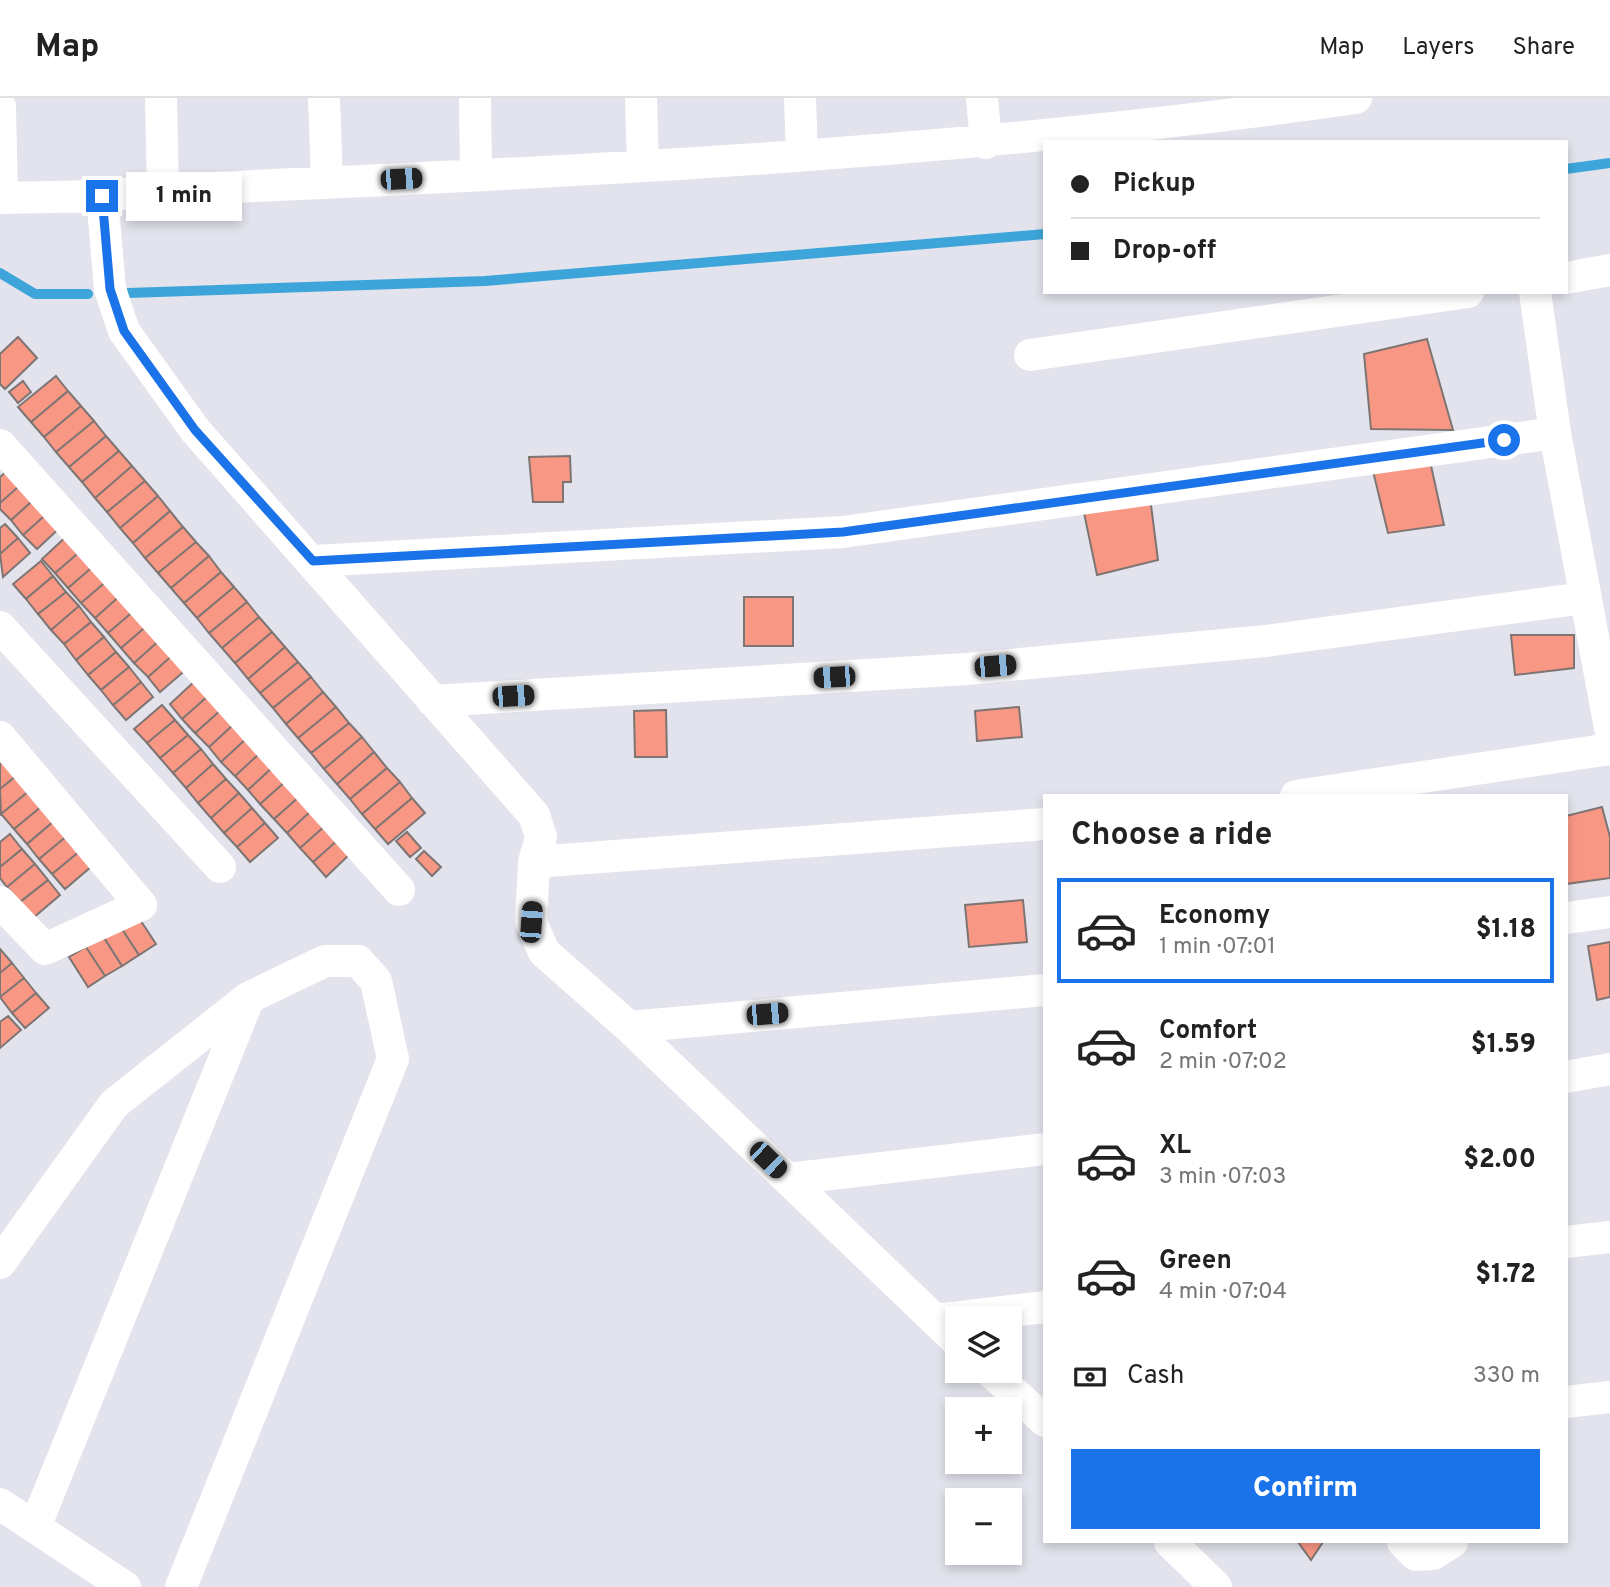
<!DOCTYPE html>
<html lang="en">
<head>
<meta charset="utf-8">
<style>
  :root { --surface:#fff; --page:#f2f2f2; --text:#222; --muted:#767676; --line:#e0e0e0; --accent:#1a73e8 }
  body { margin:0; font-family:Overpass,sans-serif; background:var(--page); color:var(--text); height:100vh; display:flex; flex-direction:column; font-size:26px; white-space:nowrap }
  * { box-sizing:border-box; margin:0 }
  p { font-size:23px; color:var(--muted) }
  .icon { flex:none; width:38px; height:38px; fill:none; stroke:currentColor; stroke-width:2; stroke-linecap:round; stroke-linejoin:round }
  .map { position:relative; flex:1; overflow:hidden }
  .drawer { position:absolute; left:1043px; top:696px; width:525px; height:749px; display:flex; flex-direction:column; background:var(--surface); border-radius:0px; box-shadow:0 4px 10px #0003 }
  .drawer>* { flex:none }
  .banner { position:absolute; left:1043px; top:42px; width:525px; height:154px; border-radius:0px; box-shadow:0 4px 10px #0003; display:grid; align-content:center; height:154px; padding:0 28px; background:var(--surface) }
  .tools { position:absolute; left:945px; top:1208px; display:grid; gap:14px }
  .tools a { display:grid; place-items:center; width:77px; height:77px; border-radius:0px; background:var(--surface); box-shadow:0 4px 10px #0003; font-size:35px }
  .end { position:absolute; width:32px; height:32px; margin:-16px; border:9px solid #1a73e8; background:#fff; box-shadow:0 0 0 4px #fff }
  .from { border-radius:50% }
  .bubble { position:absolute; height:49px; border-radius:0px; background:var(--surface); box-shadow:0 4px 10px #0003; font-size:23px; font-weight:800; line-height:49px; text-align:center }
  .car { position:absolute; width:21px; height:42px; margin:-21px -10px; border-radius:9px; box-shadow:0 0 5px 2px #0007; background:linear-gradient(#222 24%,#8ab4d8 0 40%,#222 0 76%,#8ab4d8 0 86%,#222 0) }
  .banner b { display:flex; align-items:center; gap:24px; height:66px; font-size:26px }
  .banner b+b { border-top:2px solid var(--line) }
  .banner i { width:18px; height:18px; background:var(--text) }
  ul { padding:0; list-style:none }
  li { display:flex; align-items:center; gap:21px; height:105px; margin:0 14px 10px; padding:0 14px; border:4px solid transparent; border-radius:0px }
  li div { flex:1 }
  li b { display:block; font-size:26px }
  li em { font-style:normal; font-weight:800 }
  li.current { border-color:var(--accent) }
  li>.icon { width:63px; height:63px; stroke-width:1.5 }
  h2 { padding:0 28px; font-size:32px; line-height:84px }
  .pay { display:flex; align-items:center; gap:18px; height:77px; padding:0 28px; font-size:26px }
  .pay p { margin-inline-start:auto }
  .cta { display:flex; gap:14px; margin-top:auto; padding:14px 28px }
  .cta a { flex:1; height:80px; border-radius:0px; background:var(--accent); color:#fff; font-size:28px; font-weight:800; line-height:80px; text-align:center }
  header { display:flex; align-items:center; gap:42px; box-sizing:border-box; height:98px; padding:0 35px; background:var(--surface); border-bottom:2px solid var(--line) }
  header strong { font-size:33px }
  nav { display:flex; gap:38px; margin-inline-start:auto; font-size:24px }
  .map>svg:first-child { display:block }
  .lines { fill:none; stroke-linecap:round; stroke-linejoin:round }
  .stream { stroke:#3da5d9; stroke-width:10 }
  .building { fill:#f99785; stroke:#7e7573; stroke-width:2 }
  .minor { stroke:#fff; stroke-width:32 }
  .route { stroke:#1a73e8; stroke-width:9 }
</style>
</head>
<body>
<header>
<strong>Map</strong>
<nav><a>Map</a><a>Layers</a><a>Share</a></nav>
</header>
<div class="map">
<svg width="1610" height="1489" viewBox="0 0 1610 1489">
  <rect width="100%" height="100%" fill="#e2e3ec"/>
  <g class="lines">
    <path class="stream" d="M1566 71 1610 65
      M0 175 35 196H88
      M128 195 485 183 1045 136"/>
  </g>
  <path class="building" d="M18 239 37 260 5 291 0 286V256Z
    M1427 241 1453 332 1371 331 1364 256Z
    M56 278 68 293 31 324 18 309Z
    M23 283 31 294 18 305 9 294Z
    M68 293 81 308 44 339 31 324Z
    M81 308 94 323 56 354 44 339Z
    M94 323 106 338 69 369 56 354Z
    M106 338 119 353 82 384 69 369Z
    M119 353 132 368 95 400 82 384Z
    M570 358 571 384H563V404H533L529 359Z
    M1430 363 1444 427 1388 435 1372 369Z
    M13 368 26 382 0 405V379Z
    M132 368 145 383 107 414 95 400Z
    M26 382 39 397 11 422 0 411V405Z
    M145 383 158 398 120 430 107 414Z
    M39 397 52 411 23 437 11 422Z
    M158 398 170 413 133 445 120 430Z
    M1150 399 1158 462 1097 477 1083 410Z
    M52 411 65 425 37 451 23 437Z
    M170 413 183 429 145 460 133 445Z
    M5 426 18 440 0 456V430Z
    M183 429 196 444 158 475 145 460Z
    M69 436 83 451 55 475 42 461Z
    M18 440 30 455 3 479 0 456Z
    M196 444 209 458 171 490 158 475Z
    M83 451 96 466 68 490 55 475Z
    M209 458 221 474 184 505 171 490Z
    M41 463 53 478 26 501 13 486Z
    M96 466 109 481 81 505 68 490Z
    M221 474 234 489 197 520 184 505Z
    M53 478 66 494 38 516 26 501Z
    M109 481 122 496 95 520 81 505Z
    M234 489 247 504 209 535 197 520Z
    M66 494 79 508 51 532 38 516Z
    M122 496 136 511 108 535 95 520Z
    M744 499H793V548H744Z
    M247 504 259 519 222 550 209 535Z
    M79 508 91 524 64 546 51 532Z
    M136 511 149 526 121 550 108 535Z
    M259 519 272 534 235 565 222 550Z
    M91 524 104 539 76 562 64 546Z
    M149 526 162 540 134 565 121 550Z
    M272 534 285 549 248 581 235 565Z
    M1511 537H1574V570L1515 577Z
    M104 539 116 554 88 577 76 562Z
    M162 540 175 555 148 579 134 565Z
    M285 549 298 564 260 595 248 581Z
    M116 554 129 569 101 592 88 577Z
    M175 555 188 570 160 594 148 579Z
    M298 564 311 579 273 610 260 595Z
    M129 569 141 584 113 607 101 592Z
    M311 579 323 594 286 626 273 610Z
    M195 583 208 598 182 621 170 606Z
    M141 584 153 599 126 622 113 607Z
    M323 594 336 609 298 640 286 626Z
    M208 598 221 612 195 635 182 621Z
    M162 607 175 622 147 645 134 631Z
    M336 609 349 625 311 655 298 640Z
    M1019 609 1022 639 977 643 975 613Z
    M221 612 234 626 209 649 195 635Z
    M666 612 667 659H635L634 613Z
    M175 622 188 637 160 660 147 645Z
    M349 625 362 639 324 671 311 655Z
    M234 626 247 640 221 664 209 649Z
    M188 637 201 651 173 675 160 660Z
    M362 639 374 654 337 686 324 671Z
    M247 640 260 655 235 678 221 664Z
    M201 651 213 666 186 690 173 675Z
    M374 654 387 670 350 701 337 686Z
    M260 655 273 669 248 692 235 678Z
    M4 662 16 678 0 691V666Z
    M213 666 226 681 198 705 186 690Z
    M273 669 286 683 260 706 248 692Z
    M387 670 400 684 362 716 350 701Z
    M16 678 29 693 1 716 0 691Z
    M226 681 239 695 211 720 198 705Z
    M286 683 300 698 274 721 260 706Z
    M400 684 412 700 375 731 362 716Z
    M29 693 42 708 14 731 1 716Z
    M239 695 252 710 224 735 211 720Z
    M300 698 312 712 287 735 274 721Z
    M412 700 425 715 388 746 375 731Z
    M42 708 54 723 27 746 14 731Z
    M1602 709 1610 739V780L1566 786V718Z
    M252 710 265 725 237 749 224 735Z
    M312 712 326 727 300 750 287 735Z
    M54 723 67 738 39 761 27 746Z
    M265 725 278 740 250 764 237 749Z
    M326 727 339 741 313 764 300 750Z
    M407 734 421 750 410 759 396 743Z
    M10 736 22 751 0 769V744Z
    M67 738 80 753 52 776 39 761Z
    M339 741 351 755 326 779 313 764Z
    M22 751 35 766 7 789 0 780V769Z
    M80 753 92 768 65 791 52 776Z
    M424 753 441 769 432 778 416 761Z
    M35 766 48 782 20 804 7 789Z
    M48 782 60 797 33 820 20 804Z
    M1023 802 1027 844 969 849 965 807Z
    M137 817 156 846 139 857 120 828Z
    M120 828 139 857 122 868 103 838Z
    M103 838 122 868 105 878 86 849Z
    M1610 844V899L1597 902 1588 848Z
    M86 849 105 878 88 889 69 859Z
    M0 851 12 865 0 875Z
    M12 865 24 880 0 899V875Z
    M24 880 36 895 12 915 0 899Z
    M36 895 49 910 25 930 12 915Z
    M8 918 21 932 0 950V924Z
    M1298 1444H1323L1311 1462Z"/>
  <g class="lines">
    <path class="minor" d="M161 0 163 92
      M324 0 327 85
      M475 0 476 77
      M641 0 643 68
      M800 0 802 56
      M982 0 986 45
      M0 8 2 100
      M102 98 110 191 124 233 195 332 534 717 541 739 534 764 531 824 544 854 629 929 957 1243
      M0 100 102 98 163 92C561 75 961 56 1356 0
      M1566 180 1610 172
      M1535 194 1555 335 1610 630
      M1030 257 1468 194
      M0 347 399 792
      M313 463 843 434 1555 335
      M0 529 220 769
      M433 603 967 571 1266 543 1584 500
      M0 639 141 807 45 851 0 804
      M1296 698 1610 651
      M534 764 1045 726
      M1566 820 1610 814
      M629 929 1045 892
      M1566 979 1610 971
      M788 1081 1045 1051
      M1566 1144 1610 1139
      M0 1165 114 1006 248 900 325 863H358L376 883 393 961 181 1489
      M935 1222 1045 1209
      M989 1272 1045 1323
      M1566 1304 1610 1299
      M0 1406 125 1489
      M35 1429 248 902
      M1170 1444 1216 1489
      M1403 1444 1416 1457 1433 1456 1452 1444"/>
  </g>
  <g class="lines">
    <path class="route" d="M102 98 110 191 124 233 195 332 313 463 843 434 1504 342"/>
  </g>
</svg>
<div class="tools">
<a><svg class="icon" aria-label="layers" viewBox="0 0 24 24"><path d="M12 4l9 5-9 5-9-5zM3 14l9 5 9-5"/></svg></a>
<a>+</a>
<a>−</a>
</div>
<i class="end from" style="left:1504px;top:342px"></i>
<i class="end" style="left:102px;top:98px"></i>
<div class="bubble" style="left:126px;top:74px;width:116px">1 min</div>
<i class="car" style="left:401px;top:81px;rotate:87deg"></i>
<i class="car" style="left:995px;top:568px;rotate:85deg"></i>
<i class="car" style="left:834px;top:579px;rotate:267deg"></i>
<i class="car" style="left:513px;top:598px;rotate:87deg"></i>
<i class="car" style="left:531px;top:824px;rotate:4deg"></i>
<i class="car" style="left:767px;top:916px;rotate:85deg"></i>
<i class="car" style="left:768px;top:1062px;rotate:134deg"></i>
<div class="banner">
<b><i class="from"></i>Pickup</b>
<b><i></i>Drop-off</b>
</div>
<section class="drawer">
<h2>Choose a ride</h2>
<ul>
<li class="current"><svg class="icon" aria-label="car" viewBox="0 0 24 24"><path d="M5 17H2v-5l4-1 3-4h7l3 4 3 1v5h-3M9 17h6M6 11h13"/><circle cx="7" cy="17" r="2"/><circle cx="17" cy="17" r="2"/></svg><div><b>Economy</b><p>1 min · 07:01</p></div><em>$1.18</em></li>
<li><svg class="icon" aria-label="car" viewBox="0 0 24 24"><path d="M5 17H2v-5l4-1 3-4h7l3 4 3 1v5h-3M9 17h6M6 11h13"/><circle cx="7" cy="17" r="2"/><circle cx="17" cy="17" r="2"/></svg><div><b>Comfort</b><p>2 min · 07:02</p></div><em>$1.59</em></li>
<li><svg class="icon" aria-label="car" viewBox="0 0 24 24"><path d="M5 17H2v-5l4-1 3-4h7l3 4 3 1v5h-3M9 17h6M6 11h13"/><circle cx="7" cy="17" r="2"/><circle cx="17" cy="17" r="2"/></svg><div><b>XL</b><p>3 min · 07:03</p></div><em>$2.00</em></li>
<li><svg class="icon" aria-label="car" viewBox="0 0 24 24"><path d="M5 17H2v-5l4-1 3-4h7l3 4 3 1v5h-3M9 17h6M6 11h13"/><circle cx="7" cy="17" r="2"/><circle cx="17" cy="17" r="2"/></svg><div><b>Green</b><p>4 min · 07:04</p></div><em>$1.72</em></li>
</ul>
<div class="pay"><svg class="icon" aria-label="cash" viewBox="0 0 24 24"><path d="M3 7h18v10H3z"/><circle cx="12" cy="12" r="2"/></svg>Cash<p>330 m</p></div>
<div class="cta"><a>Confirm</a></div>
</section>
</div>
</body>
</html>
